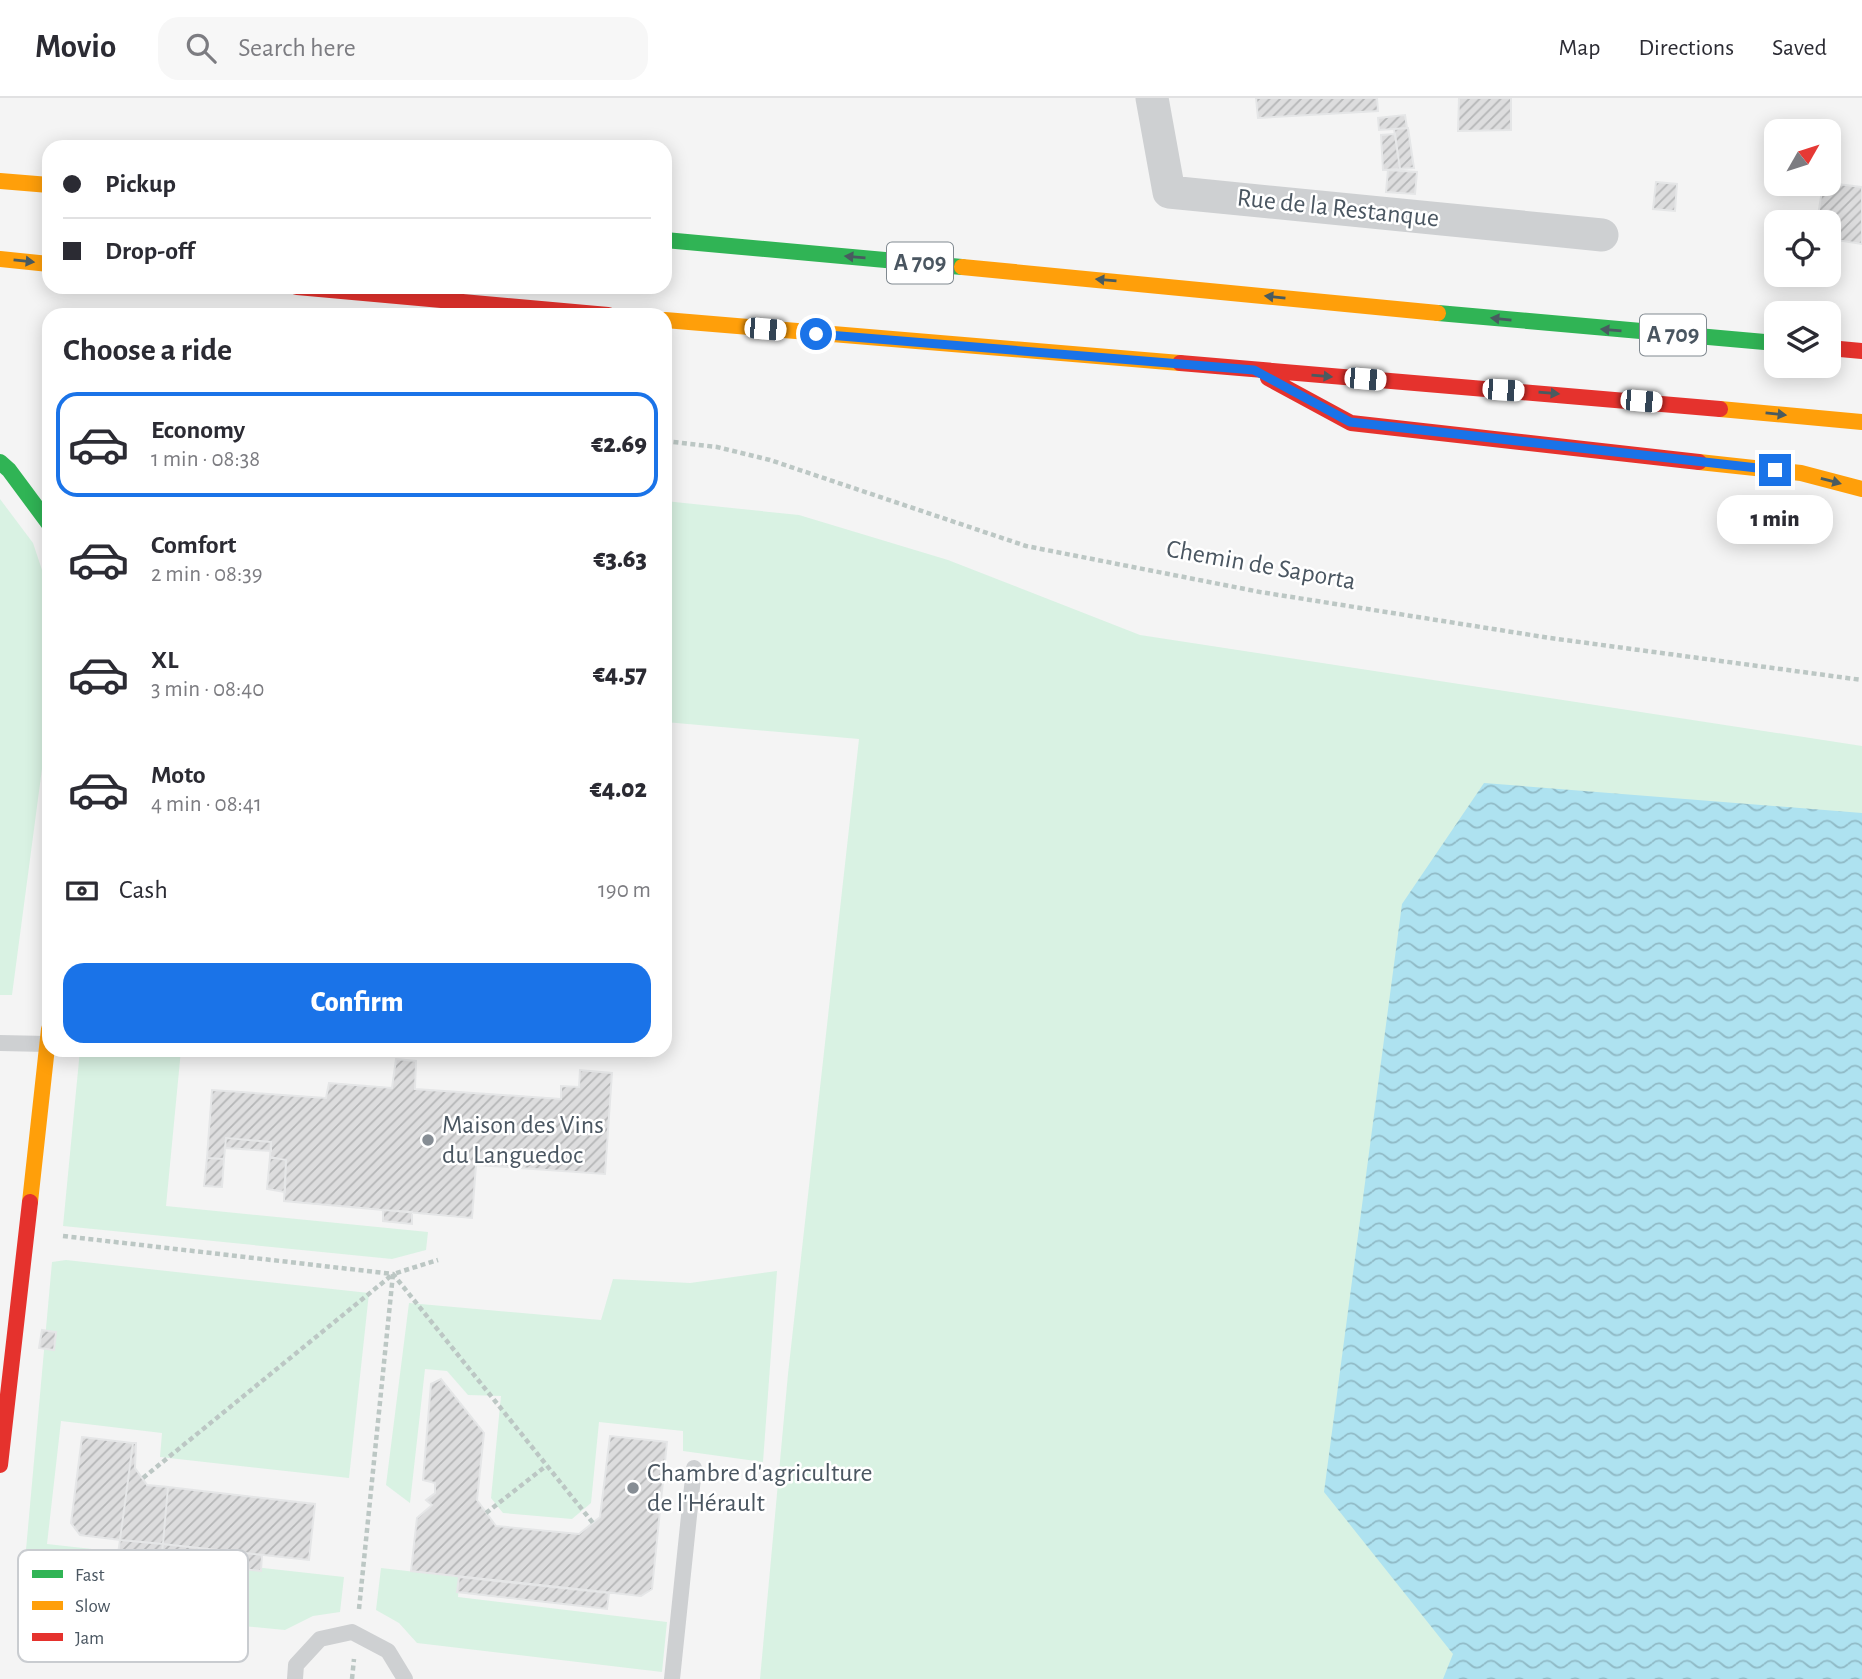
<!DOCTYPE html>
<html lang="en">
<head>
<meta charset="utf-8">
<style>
  :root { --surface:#fff; --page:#f7f7f7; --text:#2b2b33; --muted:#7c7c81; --line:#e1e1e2; --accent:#1a73e8 }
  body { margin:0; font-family:"Alegreya Sans",sans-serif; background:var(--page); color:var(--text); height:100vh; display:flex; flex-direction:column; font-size:26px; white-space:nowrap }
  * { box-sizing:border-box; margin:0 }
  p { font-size:23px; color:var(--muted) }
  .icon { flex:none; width:38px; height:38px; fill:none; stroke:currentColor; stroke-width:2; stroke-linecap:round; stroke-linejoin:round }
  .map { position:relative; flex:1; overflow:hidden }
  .side { position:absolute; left:42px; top:210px; width:630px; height:749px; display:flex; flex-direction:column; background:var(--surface); border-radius:21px; box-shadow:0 4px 18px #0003 }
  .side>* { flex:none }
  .guide { position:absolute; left:42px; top:42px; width:630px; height:154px; border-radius:21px; box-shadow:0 4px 18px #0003; display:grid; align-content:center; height:154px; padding:0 21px; background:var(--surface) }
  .needle { width:46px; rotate:51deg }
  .fabs { position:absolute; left:1764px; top:21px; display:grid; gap:14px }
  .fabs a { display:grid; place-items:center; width:77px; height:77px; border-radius:14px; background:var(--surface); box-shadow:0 4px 18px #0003; font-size:35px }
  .end { position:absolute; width:32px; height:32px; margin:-16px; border:9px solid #1a73e8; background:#fff; box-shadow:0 0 0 4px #fff }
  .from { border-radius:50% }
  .bubble { position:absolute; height:49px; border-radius:21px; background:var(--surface); box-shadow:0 4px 18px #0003; font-size:23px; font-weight:800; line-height:49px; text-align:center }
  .car { position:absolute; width:21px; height:42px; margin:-21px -10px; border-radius:9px; box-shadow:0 0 5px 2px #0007; background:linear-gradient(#fff 24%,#345 0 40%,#fff 0 76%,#345 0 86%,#fff 0) }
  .guide b { display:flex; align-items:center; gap:24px; height:66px; font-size:26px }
  .guide b+b { border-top:2px solid var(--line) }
  .guide i { width:18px; height:18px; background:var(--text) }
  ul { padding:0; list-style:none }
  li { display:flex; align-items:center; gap:21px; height:105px; margin:0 14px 10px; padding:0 7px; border:4px solid transparent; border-radius:21px }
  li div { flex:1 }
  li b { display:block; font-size:26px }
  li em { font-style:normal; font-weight:800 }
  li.active { border-color:var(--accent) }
  li>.icon { width:63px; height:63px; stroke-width:1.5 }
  h2 { padding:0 21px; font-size:32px; line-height:84px }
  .pay { display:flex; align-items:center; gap:18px; height:77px; padding:0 21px; font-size:26px }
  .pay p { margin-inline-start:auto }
  .action { display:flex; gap:14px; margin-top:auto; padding:14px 21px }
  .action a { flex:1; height:80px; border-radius:21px; background:var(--accent); color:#fff; font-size:28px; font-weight:800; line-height:80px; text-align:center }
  header { display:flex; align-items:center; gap:42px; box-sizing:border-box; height:98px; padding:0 35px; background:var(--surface); border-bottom:2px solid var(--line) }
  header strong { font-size:33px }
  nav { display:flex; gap:38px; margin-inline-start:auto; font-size:24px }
  .search { width:490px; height:63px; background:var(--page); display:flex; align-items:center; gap:18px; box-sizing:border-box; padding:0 24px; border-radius:21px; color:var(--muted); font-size:26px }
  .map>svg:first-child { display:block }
  .grass { fill:#d9f2e3 }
  .water { fill:url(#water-waves) }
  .building { fill:url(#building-hatch); stroke:#e5e6e7; stroke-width:2 }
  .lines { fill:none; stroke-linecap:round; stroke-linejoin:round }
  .path { stroke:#bcc7c4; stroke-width:4.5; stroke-dasharray:5 3.5; stroke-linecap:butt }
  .lane { stroke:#ced0d2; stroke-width:16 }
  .street { stroke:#ced0d2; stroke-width:33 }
  .fast { stroke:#30b455; stroke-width:16 }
  .slow { stroke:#ff9f0a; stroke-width:16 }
  .jam { stroke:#e5322d; stroke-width:16 }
  .oneway { fill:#495b60 }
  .route { stroke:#1a73e8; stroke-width:9 }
  .poi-dot { fill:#868d94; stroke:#fff; stroke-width:2.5 }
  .labels { text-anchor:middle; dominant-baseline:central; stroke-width:5; stroke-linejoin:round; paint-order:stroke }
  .shield { fill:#fff; stroke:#808990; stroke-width:2 }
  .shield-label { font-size:24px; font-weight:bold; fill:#4a5661 }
  .street-label { font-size:26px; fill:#4a5661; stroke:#fff }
  .poi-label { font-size:26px; fill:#4a5661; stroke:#fff; text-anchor:start }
  .key { fill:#fff; stroke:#c9ccd0; stroke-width:2 }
  .key-label { font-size:19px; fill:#4a5661 }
</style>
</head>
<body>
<header>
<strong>Movio</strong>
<div class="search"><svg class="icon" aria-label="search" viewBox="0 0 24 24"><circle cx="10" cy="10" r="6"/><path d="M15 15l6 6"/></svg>Search here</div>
<nav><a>Map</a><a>Directions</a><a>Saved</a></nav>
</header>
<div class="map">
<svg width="1862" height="1581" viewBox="0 0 1862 1581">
  <defs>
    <pattern id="water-waves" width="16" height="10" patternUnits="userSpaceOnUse" patternTransform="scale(1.75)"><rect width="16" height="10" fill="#aee2f0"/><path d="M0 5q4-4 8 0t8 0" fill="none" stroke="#90bac6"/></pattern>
    <pattern id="building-hatch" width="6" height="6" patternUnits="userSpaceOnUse" patternTransform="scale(1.75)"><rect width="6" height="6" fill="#ddddde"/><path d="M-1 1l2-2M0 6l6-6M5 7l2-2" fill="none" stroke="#b5b6b7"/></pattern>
  </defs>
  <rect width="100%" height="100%" fill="#f4f4f4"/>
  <path class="grass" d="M0 401 33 445 49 493V618L12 897H0Z
    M665 403 799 417 948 462 1140 537 1862 648V1581H760L788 1276 859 641 665 624Z
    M80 952H181L166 1108 428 1134 426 1152 392 1161 63 1128Z
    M66 1162 369 1195 349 1380 160 1359 162 1335 61 1323 47 1446 344 1479 340 1514 313 1518 285 1532 21 1507 52 1164Z
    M777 1173 763 1364 683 1353V1333L599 1324 591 1405 572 1421 503 1415 491 1400 501 1298 468 1297 447 1273 425 1271 410 1405 386 1387 409 1205 601 1222 613 1181 690 1185Z
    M381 1470 460 1479 458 1499 667 1524 662 1574 417 1545 399 1525 376 1512Z"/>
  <path class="water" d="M1484 685 1862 715V1581H1443L1453 1556 1324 1394 1402 806Z"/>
  <path class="building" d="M1256 0H1377L1378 13 1258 20Z
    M1459 0H1511V32L1458 33Z
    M1405 17 1407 30 1379 32 1378 20Z
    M1408 30 1414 70 1400 71 1394 31Z
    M1395 36 1400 71 1383 72 1381 37Z
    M1388 72 1417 74 1415 96 1386 94Z
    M1776 76V86H1796L1795 95 1774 93Z
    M1656 84 1677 86 1675 113 1653 111Z
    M1829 85 1862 89V146L1829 141V124H1817L1823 86Z
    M396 961 416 963 415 991 561 1001V988L579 989 580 972 612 975 605 1076 476 1067 472 1120 284 1103 286 1062 270 1059 271 1044 226 1040 224 1061 207 1060 212 992 326 1000 329 985 392 990Z
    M226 1040 271 1044V1053L225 1050Z
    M270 1059 286 1062 285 1094 267 1091Z
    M207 1060 224 1061 222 1089 204 1088Z
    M383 1112 412 1114V1126L383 1123Z
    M42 1232 56 1234 54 1252 39 1250Z
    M441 1281 484 1335 477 1402 496 1428 579 1436 600 1419 610 1338 667 1344 652 1491 641 1498 411 1473 417 1420 432 1407 426 1402 435 1395V1385L423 1382 431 1286Z
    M82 1339 133 1345 120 1442 80 1437 71 1425Z
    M133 1345H136L135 1370 147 1387 168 1389 163 1446 120 1442Z
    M168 1389 315 1406 309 1462 163 1446Z
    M120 1442 163 1446 161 1461 118 1456Z
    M163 1446 262 1457 261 1473 161 1461Z
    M459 1479 609 1495 607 1511 457 1494Z"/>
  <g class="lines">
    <path class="path" d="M665 343 717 349 770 362 1026 448 1260 494 1550 540 1862 582
      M63 1138 393 1176 593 1425
      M143 1380 392 1177
      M486 1415 546 1368
      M359 1511 393 1176 438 1162
      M352 1581 354 1561"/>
    <path class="lane" d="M0 945 47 946
      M295 1581 296 1567 320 1541 352 1534 388 1553 405 1581
      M672 1581 694 1370"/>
    <path class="street" d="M1152 0 1169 94 1602 137"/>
    <path class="fast" d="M665 142 962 169
      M1438 215 1776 245
      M0 364 9 372 49 426"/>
    <path class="slow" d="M0 83 49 87
      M0 161 49 166
      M962 169 1438 215
      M665 222 1180 265
      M1720 311 1862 324
      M1699 364 1801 375 1862 391
      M30 1104 49 931"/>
    <path class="jam" d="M297 189 608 217
      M1829 250 1862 253
      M1180 265 1720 311
      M1268 280 1351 325 1699 364
      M0 1367 30 1104"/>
  </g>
  <defs><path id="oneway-solid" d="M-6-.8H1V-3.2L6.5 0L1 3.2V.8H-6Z" transform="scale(1.75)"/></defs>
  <g class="oneway">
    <use href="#oneway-solid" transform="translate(855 159) rotate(-175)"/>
    <use href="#oneway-solid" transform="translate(24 163) rotate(6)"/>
    <use href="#oneway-solid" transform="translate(1106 182) rotate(-175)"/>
    <use href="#oneway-solid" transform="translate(1275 199) rotate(-174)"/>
    <use href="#oneway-solid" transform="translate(1501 221) rotate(-174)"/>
    <use href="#oneway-solid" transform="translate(1611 232) rotate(-175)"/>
    <use href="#oneway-solid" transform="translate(1322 278) rotate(5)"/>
    <use href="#oneway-solid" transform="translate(1549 295) rotate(5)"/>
    <use href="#oneway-solid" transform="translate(1776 316) rotate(6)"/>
    <use href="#oneway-solid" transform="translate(1831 383) rotate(15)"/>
  </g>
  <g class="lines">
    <path class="route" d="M816 236 1254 272 1350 324 1775 372"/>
  </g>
  <g class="poi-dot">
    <circle cx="428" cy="1042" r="7"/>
    <circle cx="633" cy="1390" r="7"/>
  </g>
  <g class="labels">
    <g class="shield">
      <rect x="887" y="144.5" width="66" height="41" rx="5"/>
      <rect x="1640" y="216.5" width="66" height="41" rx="5"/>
    </g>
    <g class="shield-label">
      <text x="920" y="165">A 709</text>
      <text x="1673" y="237">A 709</text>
    </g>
    <g class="street-label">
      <text transform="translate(1338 110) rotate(6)">Rue de la Restanque</text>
      <text transform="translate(1261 467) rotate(10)">Chemin de Saporta</text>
    </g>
    <g class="poi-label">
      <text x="442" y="1027">Maison des Vins<tspan x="442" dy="30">du Languedoc</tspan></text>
      <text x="647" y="1375">Chambre d'agriculture<tspan x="647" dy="30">de l'Hérault</tspan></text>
    </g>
  </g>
  <rect x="18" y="1452" width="230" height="112" rx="10" class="key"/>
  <rect x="32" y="1472" width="31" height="8" fill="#30b455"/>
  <rect x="32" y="1503" width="31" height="9" fill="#ff9f0a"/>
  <rect x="32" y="1535" width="31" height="8" fill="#e5322d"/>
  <g class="key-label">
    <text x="75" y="1483">Fast</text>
    <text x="75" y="1514">Slow</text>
    <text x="75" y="1546">Jam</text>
  </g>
</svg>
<div class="fabs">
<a><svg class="needle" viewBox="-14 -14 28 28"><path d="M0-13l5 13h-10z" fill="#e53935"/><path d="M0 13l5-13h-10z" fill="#7c7c81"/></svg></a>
<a><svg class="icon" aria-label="locate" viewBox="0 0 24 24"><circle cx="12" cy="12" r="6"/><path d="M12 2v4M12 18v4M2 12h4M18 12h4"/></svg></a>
<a><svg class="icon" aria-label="layers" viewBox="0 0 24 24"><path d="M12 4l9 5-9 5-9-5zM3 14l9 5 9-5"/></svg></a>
</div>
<i class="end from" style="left:816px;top:236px"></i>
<i class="end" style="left:1775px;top:372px"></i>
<div class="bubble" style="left:1717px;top:397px;width:116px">1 min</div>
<i class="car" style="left:765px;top:231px;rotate:95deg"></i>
<i class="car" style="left:1365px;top:281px;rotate:95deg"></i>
<i class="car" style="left:1503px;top:292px;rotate:94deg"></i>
<i class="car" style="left:1641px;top:303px;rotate:95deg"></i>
<div class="guide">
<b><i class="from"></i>Pickup</b>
<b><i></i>Drop-off</b>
</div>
<section class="side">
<h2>Choose a ride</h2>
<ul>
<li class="active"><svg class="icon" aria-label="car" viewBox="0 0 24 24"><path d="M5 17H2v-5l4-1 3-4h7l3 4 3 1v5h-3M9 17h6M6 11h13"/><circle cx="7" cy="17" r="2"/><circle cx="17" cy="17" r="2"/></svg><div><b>Economy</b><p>1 min · 08:38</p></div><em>€2.69</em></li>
<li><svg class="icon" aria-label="car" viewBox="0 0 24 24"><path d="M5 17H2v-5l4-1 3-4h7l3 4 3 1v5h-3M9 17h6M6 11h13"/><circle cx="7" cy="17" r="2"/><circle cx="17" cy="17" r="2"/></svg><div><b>Comfort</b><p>2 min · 08:39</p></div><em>€3.63</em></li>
<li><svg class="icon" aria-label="car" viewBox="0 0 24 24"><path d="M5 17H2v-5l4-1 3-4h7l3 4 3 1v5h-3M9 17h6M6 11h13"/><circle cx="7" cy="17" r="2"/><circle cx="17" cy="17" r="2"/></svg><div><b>XL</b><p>3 min · 08:40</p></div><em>€4.57</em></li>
<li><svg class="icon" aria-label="car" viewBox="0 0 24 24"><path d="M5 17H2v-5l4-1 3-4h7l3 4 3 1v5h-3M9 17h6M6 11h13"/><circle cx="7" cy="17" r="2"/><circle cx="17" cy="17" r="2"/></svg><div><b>Moto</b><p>4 min · 08:41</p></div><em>€4.02</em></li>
</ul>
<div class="pay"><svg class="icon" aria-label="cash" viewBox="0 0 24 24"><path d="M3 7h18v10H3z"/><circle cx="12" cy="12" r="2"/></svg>Cash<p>190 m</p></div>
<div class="action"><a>Confirm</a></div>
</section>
</div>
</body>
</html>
